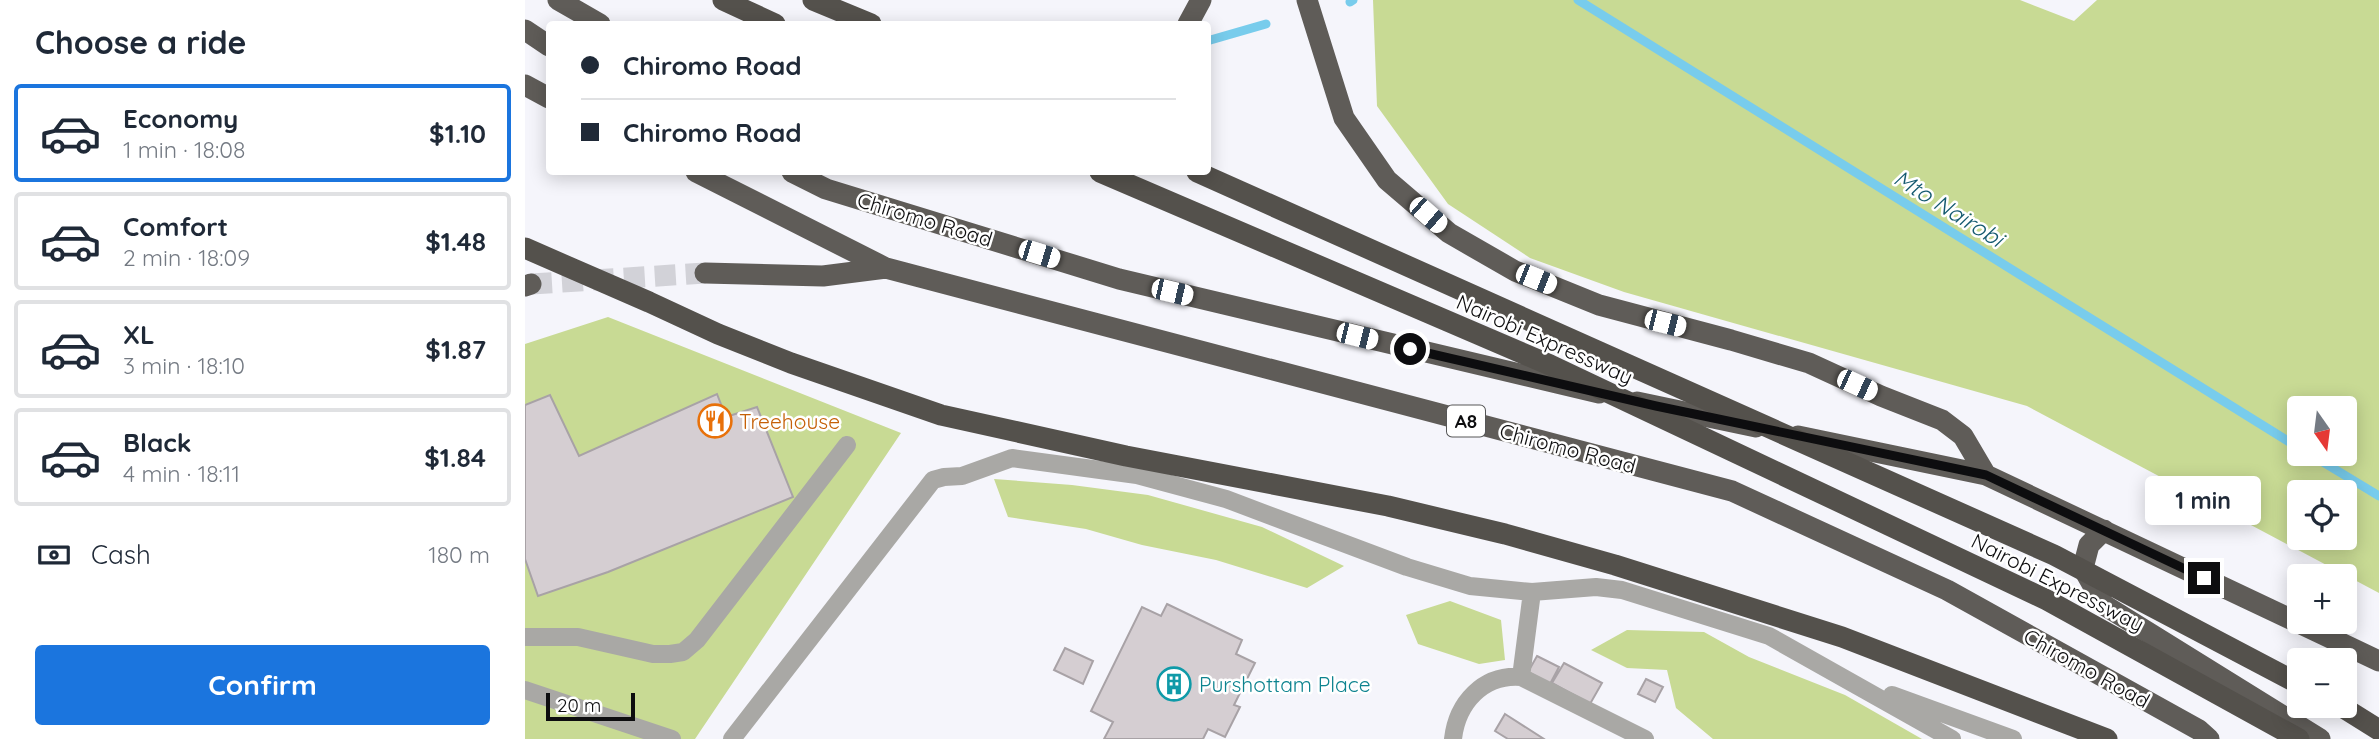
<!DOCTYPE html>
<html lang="en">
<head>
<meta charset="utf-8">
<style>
  :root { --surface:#fff; --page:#f2f2f3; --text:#1f2937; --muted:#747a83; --line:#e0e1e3; --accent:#1b75de }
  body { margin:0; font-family:Quicksand,sans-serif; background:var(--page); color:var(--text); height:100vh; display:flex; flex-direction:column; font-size:26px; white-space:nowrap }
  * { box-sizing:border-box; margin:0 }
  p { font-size:23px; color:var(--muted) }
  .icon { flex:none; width:38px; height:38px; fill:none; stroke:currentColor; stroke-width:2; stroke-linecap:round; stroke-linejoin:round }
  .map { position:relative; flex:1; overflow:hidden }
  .details { display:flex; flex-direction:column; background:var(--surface); width:525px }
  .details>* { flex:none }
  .top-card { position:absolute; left:21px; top:21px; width:665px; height:154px; border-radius:7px; box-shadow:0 4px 18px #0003; display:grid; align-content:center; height:154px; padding:0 35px; background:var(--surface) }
  .needle { width:46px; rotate:166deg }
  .fabs { position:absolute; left:1762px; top:396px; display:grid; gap:14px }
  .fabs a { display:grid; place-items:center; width:70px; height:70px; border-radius:7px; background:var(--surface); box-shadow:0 4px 18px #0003; font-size:35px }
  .scale { position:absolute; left:21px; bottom:18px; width:89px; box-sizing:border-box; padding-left:7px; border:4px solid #0d0d0f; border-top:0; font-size:19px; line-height:24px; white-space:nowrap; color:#0d0d0f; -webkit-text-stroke:5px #fff; paint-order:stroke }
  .end { position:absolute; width:32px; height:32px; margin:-16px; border:9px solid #0d0d0f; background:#fff; box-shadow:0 0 0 4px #fff }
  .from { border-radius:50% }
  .bubble { position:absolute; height:49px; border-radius:7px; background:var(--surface); box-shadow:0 4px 18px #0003; font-size:23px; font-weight:800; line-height:49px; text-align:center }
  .car { position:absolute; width:21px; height:42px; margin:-21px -10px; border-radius:9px; box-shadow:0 0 5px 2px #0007; background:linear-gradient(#fff 24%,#345 0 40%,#fff 0 76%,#345 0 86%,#fff 0) }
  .top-card b { display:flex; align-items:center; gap:24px; height:66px; font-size:26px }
  .top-card b+b { border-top:2px solid var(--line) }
  .top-card i { width:18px; height:18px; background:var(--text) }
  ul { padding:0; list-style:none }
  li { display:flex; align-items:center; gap:21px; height:98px; margin:0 14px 10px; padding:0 21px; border:4px solid var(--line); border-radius:7px }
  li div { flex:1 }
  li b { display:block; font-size:26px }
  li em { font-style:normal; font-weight:800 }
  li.active { border-color:var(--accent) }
  li>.icon { width:63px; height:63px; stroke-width:1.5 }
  h2 { padding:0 35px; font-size:32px; line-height:84px }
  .pay { display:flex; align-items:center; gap:18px; height:77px; padding:0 35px; font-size:26px }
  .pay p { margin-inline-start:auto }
  .button { display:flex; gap:14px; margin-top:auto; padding:14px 35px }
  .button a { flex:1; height:80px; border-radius:7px; background:var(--accent); color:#fff; font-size:28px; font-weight:800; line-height:80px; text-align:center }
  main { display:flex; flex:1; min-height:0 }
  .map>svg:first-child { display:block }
  .green { fill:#c8da94; fill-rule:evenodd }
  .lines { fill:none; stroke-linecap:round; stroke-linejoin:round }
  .stream { stroke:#78ccec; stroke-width:9 }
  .building { fill:#d5ced2; stroke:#a8a2a6; stroke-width:2 }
  .trunk-tunnel { stroke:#d2d2d8; stroke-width:21; stroke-dasharray:21 10; stroke-linecap:butt }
  .service { stroke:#a9a8a5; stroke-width:18 }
  .trunk { stroke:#5f5c58; stroke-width:21 }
  .motorway { stroke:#54514c; stroke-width:21 }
  .motorway-bridge { stroke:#54514c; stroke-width:21 }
  .route { stroke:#0d0d0f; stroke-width:9 }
  .labels { text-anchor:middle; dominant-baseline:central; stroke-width:5; stroke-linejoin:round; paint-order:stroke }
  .shield { fill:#fff; stroke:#565657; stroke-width:2 }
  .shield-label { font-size:19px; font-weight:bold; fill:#0d0d0f }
  .street-label { font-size:21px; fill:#0d0d0f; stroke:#fff }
  .food-label { font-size:21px; fill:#c56008; stroke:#fff; text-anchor:start }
  .culture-label { font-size:21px; fill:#0d838f; stroke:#fff; text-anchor:start }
  .water-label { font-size:23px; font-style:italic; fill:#155a70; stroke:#fff }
</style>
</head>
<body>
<main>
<section class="details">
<h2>Choose a ride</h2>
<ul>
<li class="active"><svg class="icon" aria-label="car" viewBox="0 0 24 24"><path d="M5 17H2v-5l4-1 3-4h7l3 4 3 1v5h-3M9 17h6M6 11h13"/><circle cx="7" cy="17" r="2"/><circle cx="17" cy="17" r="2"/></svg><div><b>Economy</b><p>1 min · 18:08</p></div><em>$1.10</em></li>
<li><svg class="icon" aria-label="car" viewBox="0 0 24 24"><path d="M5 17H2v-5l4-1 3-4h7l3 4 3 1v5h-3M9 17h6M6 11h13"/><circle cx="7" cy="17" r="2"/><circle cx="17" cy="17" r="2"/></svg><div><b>Comfort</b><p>2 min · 18:09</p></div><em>$1.48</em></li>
<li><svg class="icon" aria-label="car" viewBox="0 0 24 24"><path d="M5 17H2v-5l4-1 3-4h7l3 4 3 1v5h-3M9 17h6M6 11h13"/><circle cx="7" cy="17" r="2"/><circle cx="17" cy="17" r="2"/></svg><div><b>XL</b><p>3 min · 18:10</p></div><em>$1.87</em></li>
<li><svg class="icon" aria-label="car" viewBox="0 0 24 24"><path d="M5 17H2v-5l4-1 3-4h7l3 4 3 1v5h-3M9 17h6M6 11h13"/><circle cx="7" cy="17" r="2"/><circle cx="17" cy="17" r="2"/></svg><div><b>Black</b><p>4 min · 18:11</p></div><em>$1.84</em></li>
</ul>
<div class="pay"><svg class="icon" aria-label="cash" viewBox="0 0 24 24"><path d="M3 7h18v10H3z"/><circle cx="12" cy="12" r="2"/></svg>Cash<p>180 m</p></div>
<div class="button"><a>Confirm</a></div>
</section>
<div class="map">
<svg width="1854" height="739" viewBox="0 0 1854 739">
  <rect width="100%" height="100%" fill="#f5f5fb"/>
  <path class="green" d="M848 0H1495L1549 21 1572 0H1854V593L1502 406 1099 292 1005 258 923 204 852 106ZM1774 408H1820V453H1774ZM1774 492H1820V537H1774Z
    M83 317 376 433 170 739H0V344Z
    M469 479 547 485 623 495 737 527 819 566 782 588 691 560 617 545 561 529 483 517Z
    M925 601 976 620 980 660 954 664 893 644 881 615Z
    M1102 630 1179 632 1224 657 1320 695 1397 739H1188L1151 708 1142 670 1102 668 1066 650Z"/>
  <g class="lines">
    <path class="stream" d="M1053 0 1774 448
      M825 2 828 0
      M682 41 741 24
      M1783 453 1854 496"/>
  </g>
  <path class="building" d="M192 394 201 417 232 407 268 497 83 572 13 596 0 559V405L25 395 54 456Z
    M642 604 717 640 711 654 730 663 709 705 715 707 700 737 683 729 678 739H579L588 722 566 711 617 607 636 616Z
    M540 648 568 661 558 684 529 670Z
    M1012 656 1034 667 1025 684 1003 672Z
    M1039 663 1077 683 1065 704 1027 683Z
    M1121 679 1138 687 1130 702 1113 694Z
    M980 714 1019 739H983L970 731Z"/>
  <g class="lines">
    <path class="trunk-tunnel" d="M6 284 180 273"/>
    <path class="service" d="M0 637H53L128 654H145L158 652 172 640 322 445
      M996 677 1007 592
      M0 690 147 739
      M1367 695 1488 739
      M207 739 408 480 419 477 437 476 487 458 612 475 701 499 882 567 945 586 1007 592 1071 587 1097 590 1244 636 1427 739
      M928 739C932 703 958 674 996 677L1120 739"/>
    <path class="trunk" d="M33 0 75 24
      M782 0 819 118 862 180 924 233 990 271 1074 305 1206 340 1284 363 1356 396 1417 420 1438 436 1461 475
      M663 24 676 0
      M0 30 24 46
      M0 85 24 98
      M171 172 361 268 1207 491 1422 590 1674 730 1684 739
      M267 172 301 189 594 279 1074 393
      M180 273 298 276 361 268
      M0 286 6 284
      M1112 402 1231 427
      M1273 436 1461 475 1854 661
      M1579 530 1564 545 1558 568 1579 605 1795 739"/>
    <path class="motorway" d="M198 0 250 24
      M288 0 346 24
      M0 248 124 302 193 334 266 363 416 415 601 456 863 506 980 534 1090 565 1317 637 1582 739
      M1814 705 1854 730"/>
    <path class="motorway-bridge" d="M575 172 1025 365 1522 600 1774 739
      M672 172 1529 555 1774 684"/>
  </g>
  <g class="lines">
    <path class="route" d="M885 349 1131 406 1461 475 1679 578"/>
  </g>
  <defs>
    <symbol id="restaurant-ring" viewBox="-11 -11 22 22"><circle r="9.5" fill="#fff" stroke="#e8710a" stroke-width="1.5"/><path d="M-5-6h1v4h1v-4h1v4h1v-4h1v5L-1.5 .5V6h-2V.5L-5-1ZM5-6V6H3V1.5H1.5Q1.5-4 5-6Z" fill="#e8710a"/></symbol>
    <symbol id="building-ring" viewBox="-11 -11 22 22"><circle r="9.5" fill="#fff" stroke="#0f9aa8" stroke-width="1.5"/><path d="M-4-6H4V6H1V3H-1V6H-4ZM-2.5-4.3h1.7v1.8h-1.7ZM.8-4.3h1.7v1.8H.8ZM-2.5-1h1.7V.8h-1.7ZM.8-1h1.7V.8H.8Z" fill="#0f9aa8"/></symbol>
  </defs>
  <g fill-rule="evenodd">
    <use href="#restaurant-ring" x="171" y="402" width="38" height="38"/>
    <use href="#building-ring" x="630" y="665" width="38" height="38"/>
  </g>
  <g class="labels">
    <rect class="shield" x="922" y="405.5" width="38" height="31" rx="5"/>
    <g class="shield-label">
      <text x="941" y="421">A8</text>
    </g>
    <g class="street-label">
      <text transform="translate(400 219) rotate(17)">Chiromo Road</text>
      <text transform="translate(1020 339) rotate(24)">Nairobi Expressway</text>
      <text transform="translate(1043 448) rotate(15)">Chiromo Road</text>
      <text transform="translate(1533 582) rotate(27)">Nairobi Expressway</text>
      <text transform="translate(1562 668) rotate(29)">Chiromo Road</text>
    </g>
    <g class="food-label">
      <text x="214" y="421">Treehouse</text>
    </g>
    <g class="culture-label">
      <text x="674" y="684">Purshottam Place</text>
    </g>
    <g class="water-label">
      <text transform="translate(1424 208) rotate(32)">Mto Nairobi</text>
    </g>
  </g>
</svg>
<div class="fabs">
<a><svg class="needle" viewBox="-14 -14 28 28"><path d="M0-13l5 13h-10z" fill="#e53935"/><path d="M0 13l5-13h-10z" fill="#747a83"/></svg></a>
<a><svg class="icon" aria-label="locate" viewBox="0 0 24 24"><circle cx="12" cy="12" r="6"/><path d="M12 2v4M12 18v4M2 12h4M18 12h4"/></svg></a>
<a>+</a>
<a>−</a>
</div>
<div class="scale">20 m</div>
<i class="end from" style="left:885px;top:349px"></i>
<i class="end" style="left:1679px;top:578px"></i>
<div class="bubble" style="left:1620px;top:476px;width:116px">1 min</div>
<i class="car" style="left:903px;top:215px;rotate:131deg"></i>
<i class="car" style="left:514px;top:254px;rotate:107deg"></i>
<i class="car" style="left:1011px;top:279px;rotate:112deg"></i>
<i class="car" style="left:647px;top:292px;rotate:103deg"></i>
<i class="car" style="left:1140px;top:323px;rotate:104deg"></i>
<i class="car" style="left:832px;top:336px;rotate:104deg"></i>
<i class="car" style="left:1332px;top:385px;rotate:115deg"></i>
<div class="top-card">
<b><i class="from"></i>Chiromo Road</b>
<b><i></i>Chiromo Road</b>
</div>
</div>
</main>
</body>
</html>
